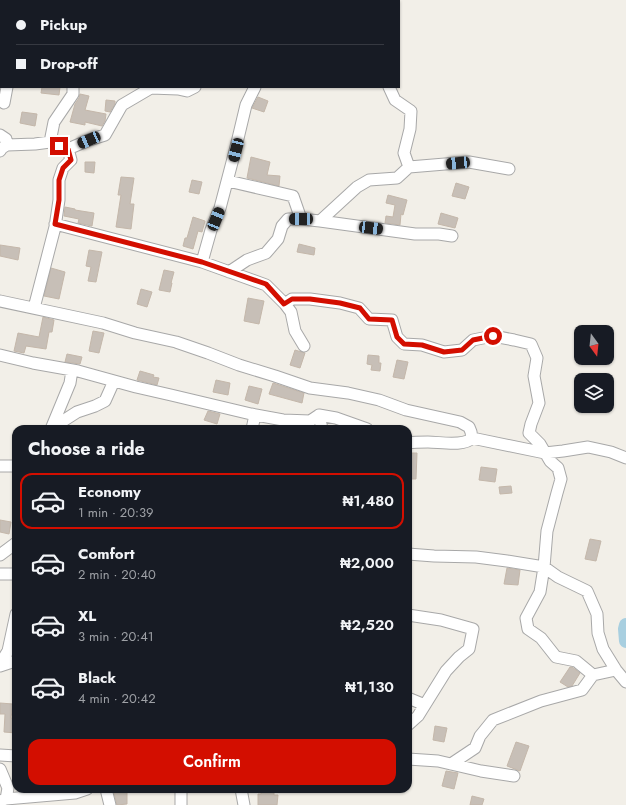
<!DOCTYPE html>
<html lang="en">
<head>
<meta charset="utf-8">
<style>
  :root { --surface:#171b24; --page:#20242c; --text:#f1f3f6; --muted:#9ea1a6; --line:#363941; --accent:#d30e00 }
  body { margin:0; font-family:Jost,sans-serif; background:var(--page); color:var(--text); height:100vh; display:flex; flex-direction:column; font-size:15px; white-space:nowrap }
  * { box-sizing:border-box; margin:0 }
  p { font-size:13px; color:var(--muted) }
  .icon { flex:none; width:22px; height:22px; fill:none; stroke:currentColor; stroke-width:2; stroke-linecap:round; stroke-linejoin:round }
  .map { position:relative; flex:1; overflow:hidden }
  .side { position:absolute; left:12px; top:425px; width:400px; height:368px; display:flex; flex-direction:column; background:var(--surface); border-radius:12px; box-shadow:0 1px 3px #0004 }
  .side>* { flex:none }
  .top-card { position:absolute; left:0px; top:0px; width:400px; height:88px; box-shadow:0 1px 3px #0004; display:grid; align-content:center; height:88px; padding:0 16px; background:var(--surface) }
  .needle { width:26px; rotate:165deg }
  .buttons { position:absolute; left:574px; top:325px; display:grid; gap:8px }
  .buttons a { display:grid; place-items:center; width:40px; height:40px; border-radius:8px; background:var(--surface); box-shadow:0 1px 3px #0004; font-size:20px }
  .end { position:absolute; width:18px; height:18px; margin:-9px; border:5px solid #d30e00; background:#fff; box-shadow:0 0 0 2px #fff }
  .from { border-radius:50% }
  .car { position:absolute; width:12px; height:24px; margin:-12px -6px; border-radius:5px; box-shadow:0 0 3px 1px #0007; background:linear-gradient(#222 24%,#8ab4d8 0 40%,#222 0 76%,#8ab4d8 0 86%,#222 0) }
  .top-card b { display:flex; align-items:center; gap:14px; height:38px; font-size:15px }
  .top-card b+b { border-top:1px solid var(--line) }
  .top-card i { width:10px; height:10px; background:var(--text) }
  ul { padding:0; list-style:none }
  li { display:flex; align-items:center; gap:12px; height:56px; margin:0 8px 6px; padding:0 8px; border:2px solid transparent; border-radius:12px }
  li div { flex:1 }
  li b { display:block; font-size:15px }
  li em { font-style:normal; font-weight:600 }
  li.current { border-color:var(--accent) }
  li>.icon { width:36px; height:36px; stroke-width:1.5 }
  h2 { padding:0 16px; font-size:18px; line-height:48px }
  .primary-button { display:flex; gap:8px; margin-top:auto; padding:8px 16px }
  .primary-button a { flex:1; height:46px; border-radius:12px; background:var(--accent); color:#fff; font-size:16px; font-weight:600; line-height:46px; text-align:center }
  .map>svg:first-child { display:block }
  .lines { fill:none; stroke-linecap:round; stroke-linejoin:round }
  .river { stroke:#a8cfe0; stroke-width:14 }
  .building { fill:#c7bfb7; stroke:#c4b7aa }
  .minor-casing { stroke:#a8a8a8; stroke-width:13 }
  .minor { stroke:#fff; stroke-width:11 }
  .route { stroke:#d30e00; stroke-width:5 }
</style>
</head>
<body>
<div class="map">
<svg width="626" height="805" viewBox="0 0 626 805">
  <rect width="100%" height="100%" fill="#f2efe8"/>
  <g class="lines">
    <path class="river" d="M626 625 625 629 626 641"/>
  </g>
  <path class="building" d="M42 87H60L59 95 41 93Z
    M80 94 89 96 85 110 106 114 105 121 102 126 85 122V125L70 122 75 104 79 98Z
    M258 97 268 101 264 112 252 108Z
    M106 100 115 101V104L110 112 105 111Z
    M22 112 37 114 35 126 20 123Z
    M251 157 270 162 267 175 280 176 279 186 247 178Z
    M85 162H95L94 173 85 172Z
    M121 177 134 178 130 204H134L131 229 116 227 121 195H118Z
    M192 180 202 182 199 194 189 192Z
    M456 183 469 187 465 199 452 196Z
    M388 195 407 200 403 215 401 214 400 225 385 223 386 216 393 217 395 205 386 203Z
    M65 207 75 209V210L94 213 92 226 78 223 79 219 64 216Z
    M441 213 458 218 455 228 438 224Z
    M193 217 205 221 202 232 198 231 193 249 183 246 185 238H187Z
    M299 244 315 248 314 255 297 252Z
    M0 245 20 248 18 260 0 256Z
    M89 250 102 252 96 282 88 281 91 267 86 266Z
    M51 268 65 272 59 299 44 296Z
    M164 270 174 272 171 283H172L170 292 159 290Z
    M141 289 152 292 147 307 137 304Z
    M248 298 264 301 259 324 244 321Z
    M43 317 54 320 52 332H49L46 349 26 346 24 353 14 351 18 333 39 337Z
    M93 331 104 333 99 353 89 351Z
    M295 350 305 353 300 368 290 365Z
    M67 354 82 357 80 364 65 362Z
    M368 355 379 356V363H381L380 371 371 370 372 365 367 364Z
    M397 360 408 362 404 379 393 377Z
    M140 371 154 375 153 377 159 378 157 385 137 380Z
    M216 380 230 383 228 395 213 392Z
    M273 383 304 393 302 403 269 394Z
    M249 386 262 389 258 404 245 400Z
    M208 411 220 414 217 424 204 420Z
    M408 453H417L416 479H408Z
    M481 467 497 469 495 482 479 480Z
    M511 486 512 493 500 494 499 487Z
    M0 520 11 522 9 534 0 532Z
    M590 539 601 541 596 561 585 559Z
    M507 568 520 570 518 585 504 584Z
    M570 667H572L580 673 572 686 568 687 560 682Z
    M0 703 13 704 11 718H16V733L4 732 5 714H0Z
    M435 726 447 728 444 742 433 740Z
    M516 742 529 746 520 771 507 766Z
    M446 771 458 773 454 789 442 786Z
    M113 789H122V791H127V804L117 805Z
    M261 789H274V795H278L277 805H258V794H261Z
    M472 796 484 799 482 805H470Z"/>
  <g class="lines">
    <defs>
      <path id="minor" d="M79 0V1
        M180 0 184 1
        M92 1 94 0
        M0 52 1 53
        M389 87 395 100 411 111 410 129 404 153 409 167
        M4 103 7 87
        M0 135 6 139 7 145
        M50 142 54 122 73 94V87
        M0 151 2 148 7 145 35 144 50 142 68 149 89 140 105 135 122 105 151 88 178 89 187 91 195 87
        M228 181 293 196 301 219
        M320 221 415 234H439L452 236
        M55 224 202 262 266 285 285 304 291 312 295 331 304 346
        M202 262 211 230 220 208 235 151 246 105 255 87
        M229 272 247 260 266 253 278 239 282 226 288 219H301L320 221 357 187 369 180 397 178 409 167 469 162 509 169
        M0 301 103 323 135 333 176 342 208 353 239 365 275 376 310 388 348 393 379 400 406 410 460 422 469 427 471 432 472 438
        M285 304 292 299H310L340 303 359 308 369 319 392 320 397 337 404 344 422 345 444 352 462 350 473 340 493 336 514 340 531 344 537 358 534 376 539 403 531 424 529 433 540 444 550 461 558 468 561 479 557 493 547 531 544 567 558 577 587 591 597 614 598 633 603 649 616 670 626 682
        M34 308 55 227 59 200V180L63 168 71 160 68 149
        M0 355 33 363 78 371 136 387 171 395 251 414 283 420 310 421 319 415 336 418 367 429
        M319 415 322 429
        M51 429 70 383 72 370
        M55 429 63 421 77 412 95 406 105 401 114 381
        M252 429 255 415
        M472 438 545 453 563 451 588 447 611 452 626 458
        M408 443C415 442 421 442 428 442 440 442 464 447 472 438
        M0 466H16
        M408 554 434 556 476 557 507 561 544 567 540 592 526 618 528 629 541 638 556 657 576 661 593 675 582 690 541 701 493 720 480 736 475 748 451 764
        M0 555 16 543
        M0 574H16
        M408 615 441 620 473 629 469 649 459 657 446 671 418 716 408 725
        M0 664 8 651 16 614
        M0 666 12 662H16
        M593 675 616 670
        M408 698 425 705
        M0 755 16 756
        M408 759 438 761 481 771 514 776
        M0 769 8 788 6 799
        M106 789 110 805
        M181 789V805
        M241 789 244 805
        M0 801 6 799 75 793 87 789"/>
    </defs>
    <use href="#minor" class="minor-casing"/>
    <use href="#minor" class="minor"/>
  </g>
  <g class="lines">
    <path class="route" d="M59 146 68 149 71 160 63 168 59 180V200L55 224 202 262 266 284 284 304 292 299H310L340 303 360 308 369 319 392 320 397 337 404 344 422 345 444 352 462 350 473 340 493 336"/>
  </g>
</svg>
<div class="buttons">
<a><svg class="needle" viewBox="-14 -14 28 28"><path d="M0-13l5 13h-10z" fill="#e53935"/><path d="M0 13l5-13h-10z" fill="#9ea1a6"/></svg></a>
<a><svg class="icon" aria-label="layers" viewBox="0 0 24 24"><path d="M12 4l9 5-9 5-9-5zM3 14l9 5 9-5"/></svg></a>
</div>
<i class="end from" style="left:493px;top:336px"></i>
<i class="end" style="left:59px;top:146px"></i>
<i class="car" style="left:89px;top:140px;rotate:247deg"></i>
<i class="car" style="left:236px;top:150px;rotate:194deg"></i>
<i class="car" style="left:458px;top:163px;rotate:265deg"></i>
<i class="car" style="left:216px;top:219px;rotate:22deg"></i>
<i class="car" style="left:301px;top:219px;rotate:270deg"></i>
<i class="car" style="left:371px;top:228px;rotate:97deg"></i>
<div class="top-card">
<b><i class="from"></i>Pickup</b>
<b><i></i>Drop-off</b>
</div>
<section class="side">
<h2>Choose a ride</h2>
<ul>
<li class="current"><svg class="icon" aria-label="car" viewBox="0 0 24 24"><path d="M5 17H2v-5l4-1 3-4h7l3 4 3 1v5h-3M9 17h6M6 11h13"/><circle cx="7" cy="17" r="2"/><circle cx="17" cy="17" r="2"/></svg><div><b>Economy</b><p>1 min · 20:39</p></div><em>₦1,480</em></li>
<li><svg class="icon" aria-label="car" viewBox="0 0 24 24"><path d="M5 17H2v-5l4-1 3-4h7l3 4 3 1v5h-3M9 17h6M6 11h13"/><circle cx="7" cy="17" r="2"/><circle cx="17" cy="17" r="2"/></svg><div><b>Comfort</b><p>2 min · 20:40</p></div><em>₦2,000</em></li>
<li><svg class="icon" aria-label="car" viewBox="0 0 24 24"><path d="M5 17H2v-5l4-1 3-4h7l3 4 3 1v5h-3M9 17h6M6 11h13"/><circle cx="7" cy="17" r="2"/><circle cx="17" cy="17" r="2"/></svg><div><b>XL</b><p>3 min · 20:41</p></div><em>₦2,520</em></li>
<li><svg class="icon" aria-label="car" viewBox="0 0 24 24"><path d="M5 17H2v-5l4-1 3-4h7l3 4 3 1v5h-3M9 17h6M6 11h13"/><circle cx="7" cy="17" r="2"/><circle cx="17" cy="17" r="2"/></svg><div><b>Black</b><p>4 min · 20:42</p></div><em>₦1,130</em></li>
</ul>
<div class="primary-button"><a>Confirm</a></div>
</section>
</div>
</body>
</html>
